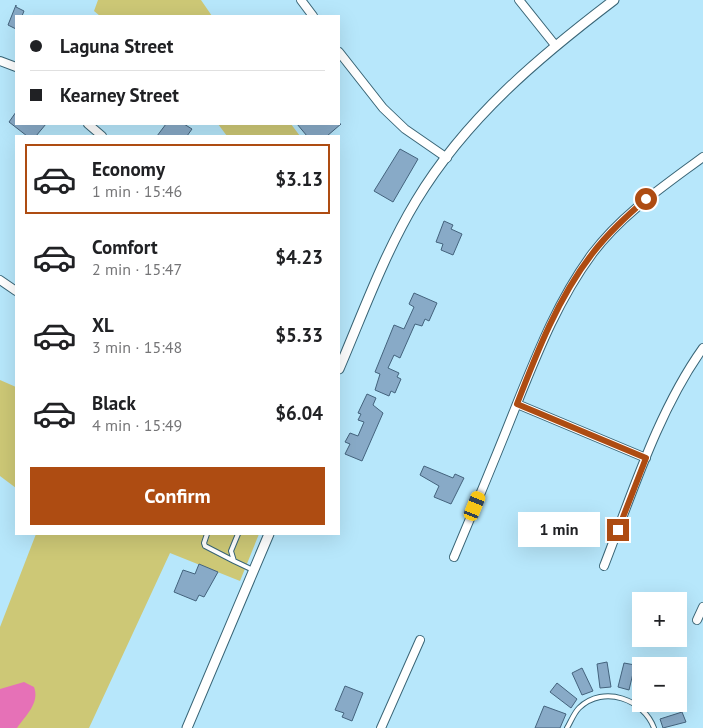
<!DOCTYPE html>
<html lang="en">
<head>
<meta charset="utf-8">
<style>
  :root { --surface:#fff; --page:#f2f2f2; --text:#202124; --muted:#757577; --line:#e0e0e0; --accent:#ae4c12 }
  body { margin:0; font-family:"PT Sans",sans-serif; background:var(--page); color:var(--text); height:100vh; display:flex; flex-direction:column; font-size:19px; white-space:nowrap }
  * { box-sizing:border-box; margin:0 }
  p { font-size:16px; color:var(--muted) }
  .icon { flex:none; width:28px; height:28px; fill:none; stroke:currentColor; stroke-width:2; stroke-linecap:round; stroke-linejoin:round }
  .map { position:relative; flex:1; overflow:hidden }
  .side { position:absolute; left:15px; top:135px; width:325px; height:400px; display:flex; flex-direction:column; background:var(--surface); border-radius:0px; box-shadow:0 5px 20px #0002 }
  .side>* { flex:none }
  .top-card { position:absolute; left:15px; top:15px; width:325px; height:110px; border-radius:0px; box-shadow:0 5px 20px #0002; display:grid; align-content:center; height:110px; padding:0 15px; background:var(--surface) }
  .controls { position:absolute; left:632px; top:592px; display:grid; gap:10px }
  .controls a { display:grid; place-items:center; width:55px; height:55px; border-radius:0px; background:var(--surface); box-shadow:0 5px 20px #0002; font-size:25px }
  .end { position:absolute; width:22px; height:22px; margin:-11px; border:6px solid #ae4c12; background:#fff; box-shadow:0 0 0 2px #fff }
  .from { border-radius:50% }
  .bubble { position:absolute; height:35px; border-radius:0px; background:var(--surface); box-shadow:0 5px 20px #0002; font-size:16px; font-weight:800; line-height:35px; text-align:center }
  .car { position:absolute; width:15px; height:30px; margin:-15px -8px; border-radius:6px; box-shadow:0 0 4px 1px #0007; background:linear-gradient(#f5c518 24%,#345 0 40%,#f5c518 0 76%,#345 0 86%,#f5c518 0) }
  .top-card b { display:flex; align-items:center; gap:18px; height:48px; font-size:19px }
  .top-card b+b { border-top:1px solid var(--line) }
  .top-card i { width:12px; height:12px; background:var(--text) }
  ul { padding:9px 0 0; list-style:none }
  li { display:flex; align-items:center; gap:15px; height:70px; margin:0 10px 8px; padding:0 5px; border:2px solid transparent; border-radius:0px }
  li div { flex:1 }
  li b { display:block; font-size:19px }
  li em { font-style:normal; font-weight:800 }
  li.current { border-color:var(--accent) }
  li>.icon { width:45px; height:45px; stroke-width:1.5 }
  .action { display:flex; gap:10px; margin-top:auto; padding:10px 15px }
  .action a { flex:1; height:58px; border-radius:0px; background:var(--accent); color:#fff; font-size:20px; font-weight:800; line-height:58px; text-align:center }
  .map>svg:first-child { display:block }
  .green { fill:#cdc876 }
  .water { fill:#e671b7 }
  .building { fill:#88aac7; stroke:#44637d }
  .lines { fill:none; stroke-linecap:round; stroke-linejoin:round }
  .service-casing { stroke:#396576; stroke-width:6 }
  .minor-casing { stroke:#396576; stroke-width:10 }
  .tertiary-casing { stroke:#396576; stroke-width:11 }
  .service { stroke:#fff; stroke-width:4 }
  .minor { stroke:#fff; stroke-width:8 }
  .tertiary { stroke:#fff; stroke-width:9 }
  .route { stroke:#ae4c12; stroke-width:6 }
</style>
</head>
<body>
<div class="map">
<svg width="703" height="728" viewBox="0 0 703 728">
  <rect width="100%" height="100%" fill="#b7e7fb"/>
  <path class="green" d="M98 0H201L212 16H100L94 11Z
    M218 124H291L300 136H227Z
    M0 380 16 387V488L0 476Z
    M36 534H259L240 581 170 553 89 728H0V627Z"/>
  <path class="water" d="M24 682 34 687C40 703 26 715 17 728H0V689Z"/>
  <path class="building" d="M16 5V7L24 11 22 16H16V29L8 25Z
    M16 112V124H46L36 136H27L9 122Z
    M166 124H184L192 129 187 136H157Z
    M297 124H341L327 136H307Z
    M400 149 418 159 393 202 374 191Z
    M444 221 453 225 451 229 462 234 453 255 441 250 443 244 436 242Z
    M414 293 437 303 429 321 425 319 422 326 415 324 400 358 394 355 388 368 399 373 397 377 401 379 395 393 391 391 389 396 375 390 380 374 375 372 394 325 404 329 414 307 409 304Z
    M367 394 376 398 373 405 383 413 362 461 345 454 350 444 345 442 350 433 358 436 364 422 358 420 361 414 358 413Z
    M424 466 453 478 455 474 464 478 451 504 434 497 439 486 420 475Z
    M199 564 218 572 204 597 199 595 196 601 174 592 183 570 195 574Z
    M607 662 611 687 600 688 597 664Z
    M624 663 635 665 629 690 618 687Z
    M582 668 593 691 582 695 572 673Z
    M557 683 577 699 571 708 550 692Z
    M345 686 363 693 352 721 342 717 344 713 335 710Z
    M544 706 566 714 560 728H535Z
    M682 712 686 722 663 728 660 719Z"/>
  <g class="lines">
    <defs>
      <path id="service" d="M207 534 204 543 205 546 234 561
        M238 534 231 551 234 561 253 570
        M567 728C571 721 574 713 579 708 604 684 644 700 654 728"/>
      <path id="minor" d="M301 0 313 16
        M519 0 555 45
        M339 52 383 108 405 129 447 158
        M0 61 16 67
        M88 124 102 136
        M0 280 16 291
        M517 404 646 458
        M454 557C475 507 496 457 516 406 537 354 558 300 592 254 622 214 664 186 703 157
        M604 566C632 494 658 411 703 348
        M697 620 703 607
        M381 728 420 640"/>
      <path id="tertiary" d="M339 369C363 313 384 254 416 201 466 118 539 57 614 0
        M187 728 269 534"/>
    </defs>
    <use href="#service" class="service-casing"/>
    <use href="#minor" class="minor-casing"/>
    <use href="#tertiary" class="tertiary-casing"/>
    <use href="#service" class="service"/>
    <use href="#minor" class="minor"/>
    <use href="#tertiary" class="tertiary"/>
  </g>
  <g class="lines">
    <path class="route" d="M618 530 646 458 517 404C537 352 558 298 592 254 608 233 627 216 646 199"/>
  </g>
</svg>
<div class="controls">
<a>+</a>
<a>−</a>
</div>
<i class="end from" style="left:646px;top:199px"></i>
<i class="end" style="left:618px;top:530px"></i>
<div class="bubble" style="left:518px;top:512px;width:82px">1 min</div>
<i class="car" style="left:475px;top:506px;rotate:22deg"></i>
<div class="top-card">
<b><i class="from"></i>Laguna Street</b>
<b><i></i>Kearney Street</b>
</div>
<section class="side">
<ul>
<li class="current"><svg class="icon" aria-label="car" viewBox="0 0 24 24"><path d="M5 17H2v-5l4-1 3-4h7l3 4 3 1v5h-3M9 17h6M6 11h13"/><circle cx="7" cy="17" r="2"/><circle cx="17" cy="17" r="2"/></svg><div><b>Economy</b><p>1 min · 15:46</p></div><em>$3.13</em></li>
<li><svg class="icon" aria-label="car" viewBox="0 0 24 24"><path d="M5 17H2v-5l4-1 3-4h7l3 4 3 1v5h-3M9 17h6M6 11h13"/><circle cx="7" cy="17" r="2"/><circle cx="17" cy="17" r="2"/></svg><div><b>Comfort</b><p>2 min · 15:47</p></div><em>$4.23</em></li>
<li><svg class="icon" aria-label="car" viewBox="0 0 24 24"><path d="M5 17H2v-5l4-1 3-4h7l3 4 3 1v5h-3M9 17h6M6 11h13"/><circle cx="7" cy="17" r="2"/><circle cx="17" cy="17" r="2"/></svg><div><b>XL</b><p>3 min · 15:48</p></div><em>$5.33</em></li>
<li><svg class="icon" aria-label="car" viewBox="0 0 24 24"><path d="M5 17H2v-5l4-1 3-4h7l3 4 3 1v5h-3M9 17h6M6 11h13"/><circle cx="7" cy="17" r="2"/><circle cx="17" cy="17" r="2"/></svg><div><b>Black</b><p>4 min · 15:49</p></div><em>$6.04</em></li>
</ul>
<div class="action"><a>Confirm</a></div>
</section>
</div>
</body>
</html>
